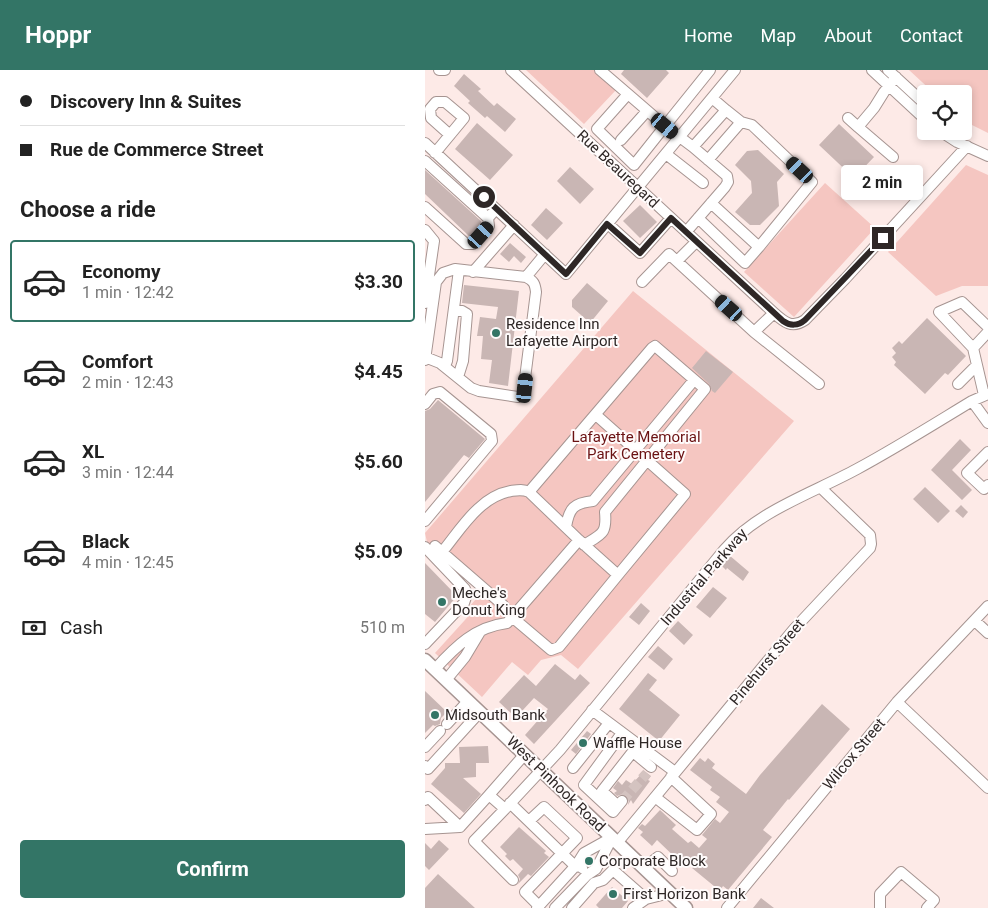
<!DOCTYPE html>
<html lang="en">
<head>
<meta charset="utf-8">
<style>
  :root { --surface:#fff; --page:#f2f2f2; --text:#222; --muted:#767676; --line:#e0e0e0; --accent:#337566 }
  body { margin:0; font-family:Roboto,sans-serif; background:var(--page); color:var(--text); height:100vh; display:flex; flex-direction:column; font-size:19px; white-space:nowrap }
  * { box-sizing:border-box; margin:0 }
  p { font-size:16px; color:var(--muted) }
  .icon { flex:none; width:28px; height:28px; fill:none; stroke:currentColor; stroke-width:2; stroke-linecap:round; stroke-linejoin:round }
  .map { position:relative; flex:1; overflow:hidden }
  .sheet { display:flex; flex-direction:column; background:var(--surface); width:425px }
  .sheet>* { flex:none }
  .banner { display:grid; align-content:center; height:110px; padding:0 20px; background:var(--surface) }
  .controls { position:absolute; left:492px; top:15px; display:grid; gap:10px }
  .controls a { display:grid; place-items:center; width:55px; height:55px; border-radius:5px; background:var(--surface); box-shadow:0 2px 8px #0003; font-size:25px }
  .end { position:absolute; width:22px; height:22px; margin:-11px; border:6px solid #2e2726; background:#fff; box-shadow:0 0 0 2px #fff }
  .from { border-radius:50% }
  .bubble { position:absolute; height:35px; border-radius:5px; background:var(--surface); box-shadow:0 2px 8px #0003; font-size:16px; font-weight:700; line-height:35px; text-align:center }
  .car { position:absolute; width:15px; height:30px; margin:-15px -8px; border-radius:6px; box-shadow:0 0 4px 1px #0007; background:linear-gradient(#222 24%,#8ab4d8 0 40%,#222 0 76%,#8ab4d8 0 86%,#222 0) }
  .banner b { display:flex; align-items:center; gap:18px; height:48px; font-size:19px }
  .banner b+b { border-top:1px solid var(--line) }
  .banner i { width:12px; height:12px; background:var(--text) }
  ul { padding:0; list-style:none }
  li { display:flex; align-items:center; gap:15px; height:82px; margin:0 10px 8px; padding:0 10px; border:2px solid transparent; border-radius:5px }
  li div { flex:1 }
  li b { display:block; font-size:19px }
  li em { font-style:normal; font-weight:700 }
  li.selected { border-color:var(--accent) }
  li>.icon { width:45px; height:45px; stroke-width:1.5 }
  h2 { padding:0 20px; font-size:22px; line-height:60px }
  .pay { display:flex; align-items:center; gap:12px; height:55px; padding:0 20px; font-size:19px }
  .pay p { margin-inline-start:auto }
  .action { display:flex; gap:10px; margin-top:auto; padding:10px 20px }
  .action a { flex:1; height:58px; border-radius:5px; background:var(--accent); color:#fff; font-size:20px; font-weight:700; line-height:58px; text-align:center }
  header { display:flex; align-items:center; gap:30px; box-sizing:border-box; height:70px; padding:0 25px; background:var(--accent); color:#fff }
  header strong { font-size:24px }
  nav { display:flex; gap:28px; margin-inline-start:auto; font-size:18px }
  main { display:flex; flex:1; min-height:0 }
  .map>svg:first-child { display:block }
  .green { fill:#f5c6c1 }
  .building { fill:#c9b6b4 }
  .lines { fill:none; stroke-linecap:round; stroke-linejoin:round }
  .minor-tunnel { stroke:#d4c3c0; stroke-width:10; stroke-dasharray:10 5; stroke-linecap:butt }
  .minor-casing { stroke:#a69491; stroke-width:12 }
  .major-casing { stroke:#a69491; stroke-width:15 }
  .minor { stroke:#fff; stroke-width:10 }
  .major { stroke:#fff; stroke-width:12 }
  .route { stroke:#2e2726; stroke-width:6 }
  .poi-dot { fill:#337566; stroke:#fffbfb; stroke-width:2 }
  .labels { text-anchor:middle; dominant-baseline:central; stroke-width:4; stroke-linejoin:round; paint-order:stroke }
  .street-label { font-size:15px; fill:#2e2726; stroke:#fffbfb }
  .poi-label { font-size:15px; fill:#2e2726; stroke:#fffbfb; text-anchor:start }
  .park-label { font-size:15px; fill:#6a1112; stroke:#fffbfb }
</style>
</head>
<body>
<header>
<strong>Hoppr</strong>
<nav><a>Home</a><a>Map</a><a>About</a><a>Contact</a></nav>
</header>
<main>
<section class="sheet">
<div class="banner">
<b><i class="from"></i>Discovery Inn &amp; Suites</b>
<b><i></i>Rue de Commerce Street</b>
</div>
<h2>Choose a ride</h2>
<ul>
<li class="selected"><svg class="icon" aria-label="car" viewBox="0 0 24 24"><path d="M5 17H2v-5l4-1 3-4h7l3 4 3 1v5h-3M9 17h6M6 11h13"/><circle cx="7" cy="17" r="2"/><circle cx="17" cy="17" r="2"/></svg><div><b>Economy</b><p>1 min · 12:42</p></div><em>$3.30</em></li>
<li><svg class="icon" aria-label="car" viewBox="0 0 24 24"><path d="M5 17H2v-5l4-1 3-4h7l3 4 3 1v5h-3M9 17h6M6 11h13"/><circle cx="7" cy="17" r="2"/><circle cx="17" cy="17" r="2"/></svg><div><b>Comfort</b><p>2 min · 12:43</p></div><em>$4.45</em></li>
<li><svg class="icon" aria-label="car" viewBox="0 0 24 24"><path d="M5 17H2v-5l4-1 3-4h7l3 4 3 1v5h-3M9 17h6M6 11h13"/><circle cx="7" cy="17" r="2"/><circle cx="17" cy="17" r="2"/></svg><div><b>XL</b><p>3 min · 12:44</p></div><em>$5.60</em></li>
<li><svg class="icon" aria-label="car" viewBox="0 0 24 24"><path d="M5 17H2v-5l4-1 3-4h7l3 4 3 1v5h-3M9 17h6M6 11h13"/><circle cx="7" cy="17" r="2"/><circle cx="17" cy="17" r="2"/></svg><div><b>Black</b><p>4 min · 12:45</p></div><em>$5.09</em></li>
</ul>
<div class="pay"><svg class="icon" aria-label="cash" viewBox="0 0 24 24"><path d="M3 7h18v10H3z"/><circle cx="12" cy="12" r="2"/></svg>Cash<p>510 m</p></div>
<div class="action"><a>Confirm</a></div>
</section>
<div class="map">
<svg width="563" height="838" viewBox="0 0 563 838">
  <rect width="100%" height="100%" fill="#fdeae7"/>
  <path class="green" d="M101 0H169L191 20 159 54Z
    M484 0H563V63L539 51V24H510Z
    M541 95 563 105V216H537L511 226 463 182Z
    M400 113 450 158 369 247 319 202Z
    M208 221 369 351 153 599 136 585 116 590 103 605 87 592 57 627 10 583 49 540 45 536 56 523 2 472 0 463Z"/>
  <path class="building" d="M199 0H241L244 3 222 28 196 4Z
    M39 4 56 19 53 21 69 36 72 33 91 49 80 62 62 46 60 48 43 33 45 31 29 16Z
    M52 53 88 85 65 110 30 79Z
    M414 54 449 87 429 108 394 75Z
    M333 80 359 104 352 112 354 136 335 155H325L310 142 327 123 326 111 310 95 322 81Z
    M145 97 169 119 155 134 132 111Z
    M0 100 56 151 57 154 45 167 0 124Z
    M215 135 232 152 215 168 198 151Z
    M121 138 138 153 122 170 106 155Z
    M85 173 101 187 96 193 89 186 84 192 75 184Z
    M162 213 183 231 165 253 147 237V230Z
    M39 215 94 221 83 316 64 313 67 290 56 289 58 266H52L55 247 71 249 73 237 37 233Z
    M502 248 541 286 523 305 520 303 500 324 469 295 471 292 467 287 471 283 467 278 474 271 477 274Z
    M281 281 308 302 290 323 287 321 284 314 267 298Z
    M13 330 60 369 44 388 39 385 0 432V341L5 339Z
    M535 369 546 380 527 400 547 420 537 430 506 400Z
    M500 417 525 441 513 453 488 429Z
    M536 435 543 442 538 448 530 441Z
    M304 485 324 502 318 511 302 498 301 500 296 495Z
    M0 493 32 526 10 552 0 544Z
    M288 517 302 528 285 548 271 537Z
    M216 533 225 541 214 555 204 547Z
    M253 551 268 565 259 575 244 561Z
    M233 576 248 589 239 600 223 587Z
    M130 594 150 610 155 604 165 613 109 674 100 665 123 639 109 628 97 641 94 637 87 644 74 632 99 605 111 616Z
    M223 603 232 610 224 620 255 645 234 671 194 639Z
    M0 621 22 642 16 648 15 654 10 656 8 655 0 663Z
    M397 634 425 659 364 730 363 729 338 760 347 767 303 820 298 816 295 821 267 798 271 794 262 787 256 793 232 770 227 776 215 765 218 762 213 758 217 754 220 756 235 740 251 755 247 759 263 773 266 771 274 778 282 769 277 765 290 749 295 753 304 742 291 732 295 727 285 720 287 717 265 700 275 688 280 692 283 688 290 694 287 698 321 724 335 705Z
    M162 661 166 664 151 684 146 680Z
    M63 676 64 693H51V707L38 708 56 724 39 743 6 714 20 698V693H35L34 677Z
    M219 701 226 706 223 710 225 711 208 734 206 730 203 735 204 729 202 726 198 724 192 726 189 723 192 721 188 718 193 711 197 715 201 710 207 714Z
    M94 757 121 781 119 783 124 787 106 806 103 804 93 814 95 809 93 805 98 799 88 789 85 791 80 786 82 784 75 777Z
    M14 770 24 779 4 800 0 796V773L6 779Z
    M13 804 50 838H0V818Z
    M187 817 203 831 197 838H174L171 835Z
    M336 828 349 838H328Z"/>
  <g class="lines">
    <path class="minor-tunnel" d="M197 731 222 703"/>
    <defs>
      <path id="minor" d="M14 0H20
        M86 0 349 243C359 252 367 259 380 250L420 209 542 76
        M175 0 203 24 172 59 209 95 240 56 268 77 302 106 303 112 300 117 261 162
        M447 0 501 50
        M463 0 501 35
        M203 24 240 56 285 0
        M423 48 433 57
        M316 52 327 55 387 112 334 177
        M515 61 532 72 563 86
        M196 70 222 41
        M0 73 141 204 310 0
        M268 77 301 40 287 28
        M10 83 39 48 20 32H11L5 39 6 48 25 65
        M241 84 278 113
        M468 87 433 57 449 38 459 22 471 7
        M283 90 316 52 301 40
        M0 91 63 148
        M0 137 41 174H48L64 156 63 148 71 139
        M273 148 320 193 334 177 286 133
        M183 154 215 183 246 148
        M0 160 9 171 0 233
        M252 191 271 172
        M48 202 89 155
        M101 207 120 184
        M217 212 244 184 329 262 349 243
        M29 240 37 241 42 244 38 291 33 307
        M329 262 394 314
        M548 278 563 262
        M0 290 11 212 18 203 30 199 101 207C109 211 110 214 111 222L98 324 93 327 54 321 46 318 15 293 0 287
        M20 296 22 291 34 200
        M533 314 552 295
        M559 325 548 278 514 242 537 232 563 257
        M547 331 563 353
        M0 334 8 324 15 322 66 364 67 371 0 451
        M563 382 542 403 559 419 563 415
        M104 422 154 470 193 505 260 424 171 345
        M141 457C144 438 149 433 168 431L269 310
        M10 476 78 535 87 547 126 580 134 577 193 505
        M0 477 40 519 42 524 39 533 0 574
        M17 482C36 459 54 427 86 421 93 420 98 419 104 422L227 278 230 276 280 319 180 442C182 464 177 464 159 475
        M550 551 563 563
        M10 599C31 576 50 557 82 553L154 470
        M21 610 40 587 55 562
        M472 632 563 718
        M167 640 250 702
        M22 654 43 631
        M0 677 15 661
        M208 682 226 697
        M100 684 64 725 80 739 135 680 299 480C334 440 386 424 432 399 471 378 509 354 547 331L563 324
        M0 696 3 699 55 642
        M148 698 184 653
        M230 727 272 760 286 744 246 707
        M0 730 3 727 35 757
        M197 731 188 742 159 715 197 663
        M85 733 151 797
        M193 736 177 721 213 675
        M80 739 49 771 88 810
        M104 751 119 737 152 768 100 822 114 836
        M0 759 35 757 64 725
        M192 773 369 559 445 478 446 474 445 465 396 418
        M157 798 154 791 159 783 186 768
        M219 798 233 787 247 801
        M112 838 154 792
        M130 838 162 805 171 799 187 768
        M147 838 169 813 178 810 188 800 221 829
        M208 838 221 829 245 823
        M302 838 472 632 563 536
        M455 838V824L476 802 509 830 502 838"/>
      <path id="major" d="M0 590 261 838"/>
    </defs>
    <use href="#minor" class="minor-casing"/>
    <use href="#major" class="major-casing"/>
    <use href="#minor" class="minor"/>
    <use href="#major" class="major"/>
  </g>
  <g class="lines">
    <path class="route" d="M59 127 141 204 182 154 215 183 246 148 358 251C365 256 373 256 380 250L458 168"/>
  </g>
  <g class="poi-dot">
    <circle cx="71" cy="263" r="5"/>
    <circle cx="17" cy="532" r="5"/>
    <circle cx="10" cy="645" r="5"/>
    <circle cx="158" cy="673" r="5"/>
    <circle cx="164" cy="791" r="5"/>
    <circle cx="188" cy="824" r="5"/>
  </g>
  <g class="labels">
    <g class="street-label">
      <text transform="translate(193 99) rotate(43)">Rue Beauregard</text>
      <text transform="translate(279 507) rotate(-49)">Industrial Parkway</text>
      <text transform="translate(342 592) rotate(-50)">Pinehurst Street</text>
      <text transform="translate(429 684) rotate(-50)">Wilcox Street</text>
      <text transform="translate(131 714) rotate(44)">West Pinhook Road</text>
    </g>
    <g class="poi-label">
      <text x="81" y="254">Residence Inn<tspan x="81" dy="17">Lafayette Airport</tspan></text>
      <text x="27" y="523">Meche's<tspan x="27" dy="17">Donut King</tspan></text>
      <text x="20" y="645">Midsouth Bank</text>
      <text x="168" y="673">Waffle House</text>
      <text x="174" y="791">Corporate Block</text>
      <text x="198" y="824">First Horizon Bank</text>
    </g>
    <g class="park-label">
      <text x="211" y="367">Lafayette Memorial<tspan x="211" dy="17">Park Cemetery</tspan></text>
    </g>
  </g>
</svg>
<div class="controls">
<a><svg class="icon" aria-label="locate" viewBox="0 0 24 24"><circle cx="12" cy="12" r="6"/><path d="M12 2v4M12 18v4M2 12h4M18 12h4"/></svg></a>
</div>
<i class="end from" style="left:59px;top:127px"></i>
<i class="end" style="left:458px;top:168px"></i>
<div class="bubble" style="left:416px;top:95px;width:82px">2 min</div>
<i class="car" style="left:240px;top:56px;rotate:130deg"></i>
<i class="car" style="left:375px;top:100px;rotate:313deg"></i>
<i class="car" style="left:56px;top:165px;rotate:42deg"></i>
<i class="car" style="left:304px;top:238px;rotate:312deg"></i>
<i class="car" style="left:100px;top:318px;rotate:6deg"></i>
</div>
</main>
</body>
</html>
